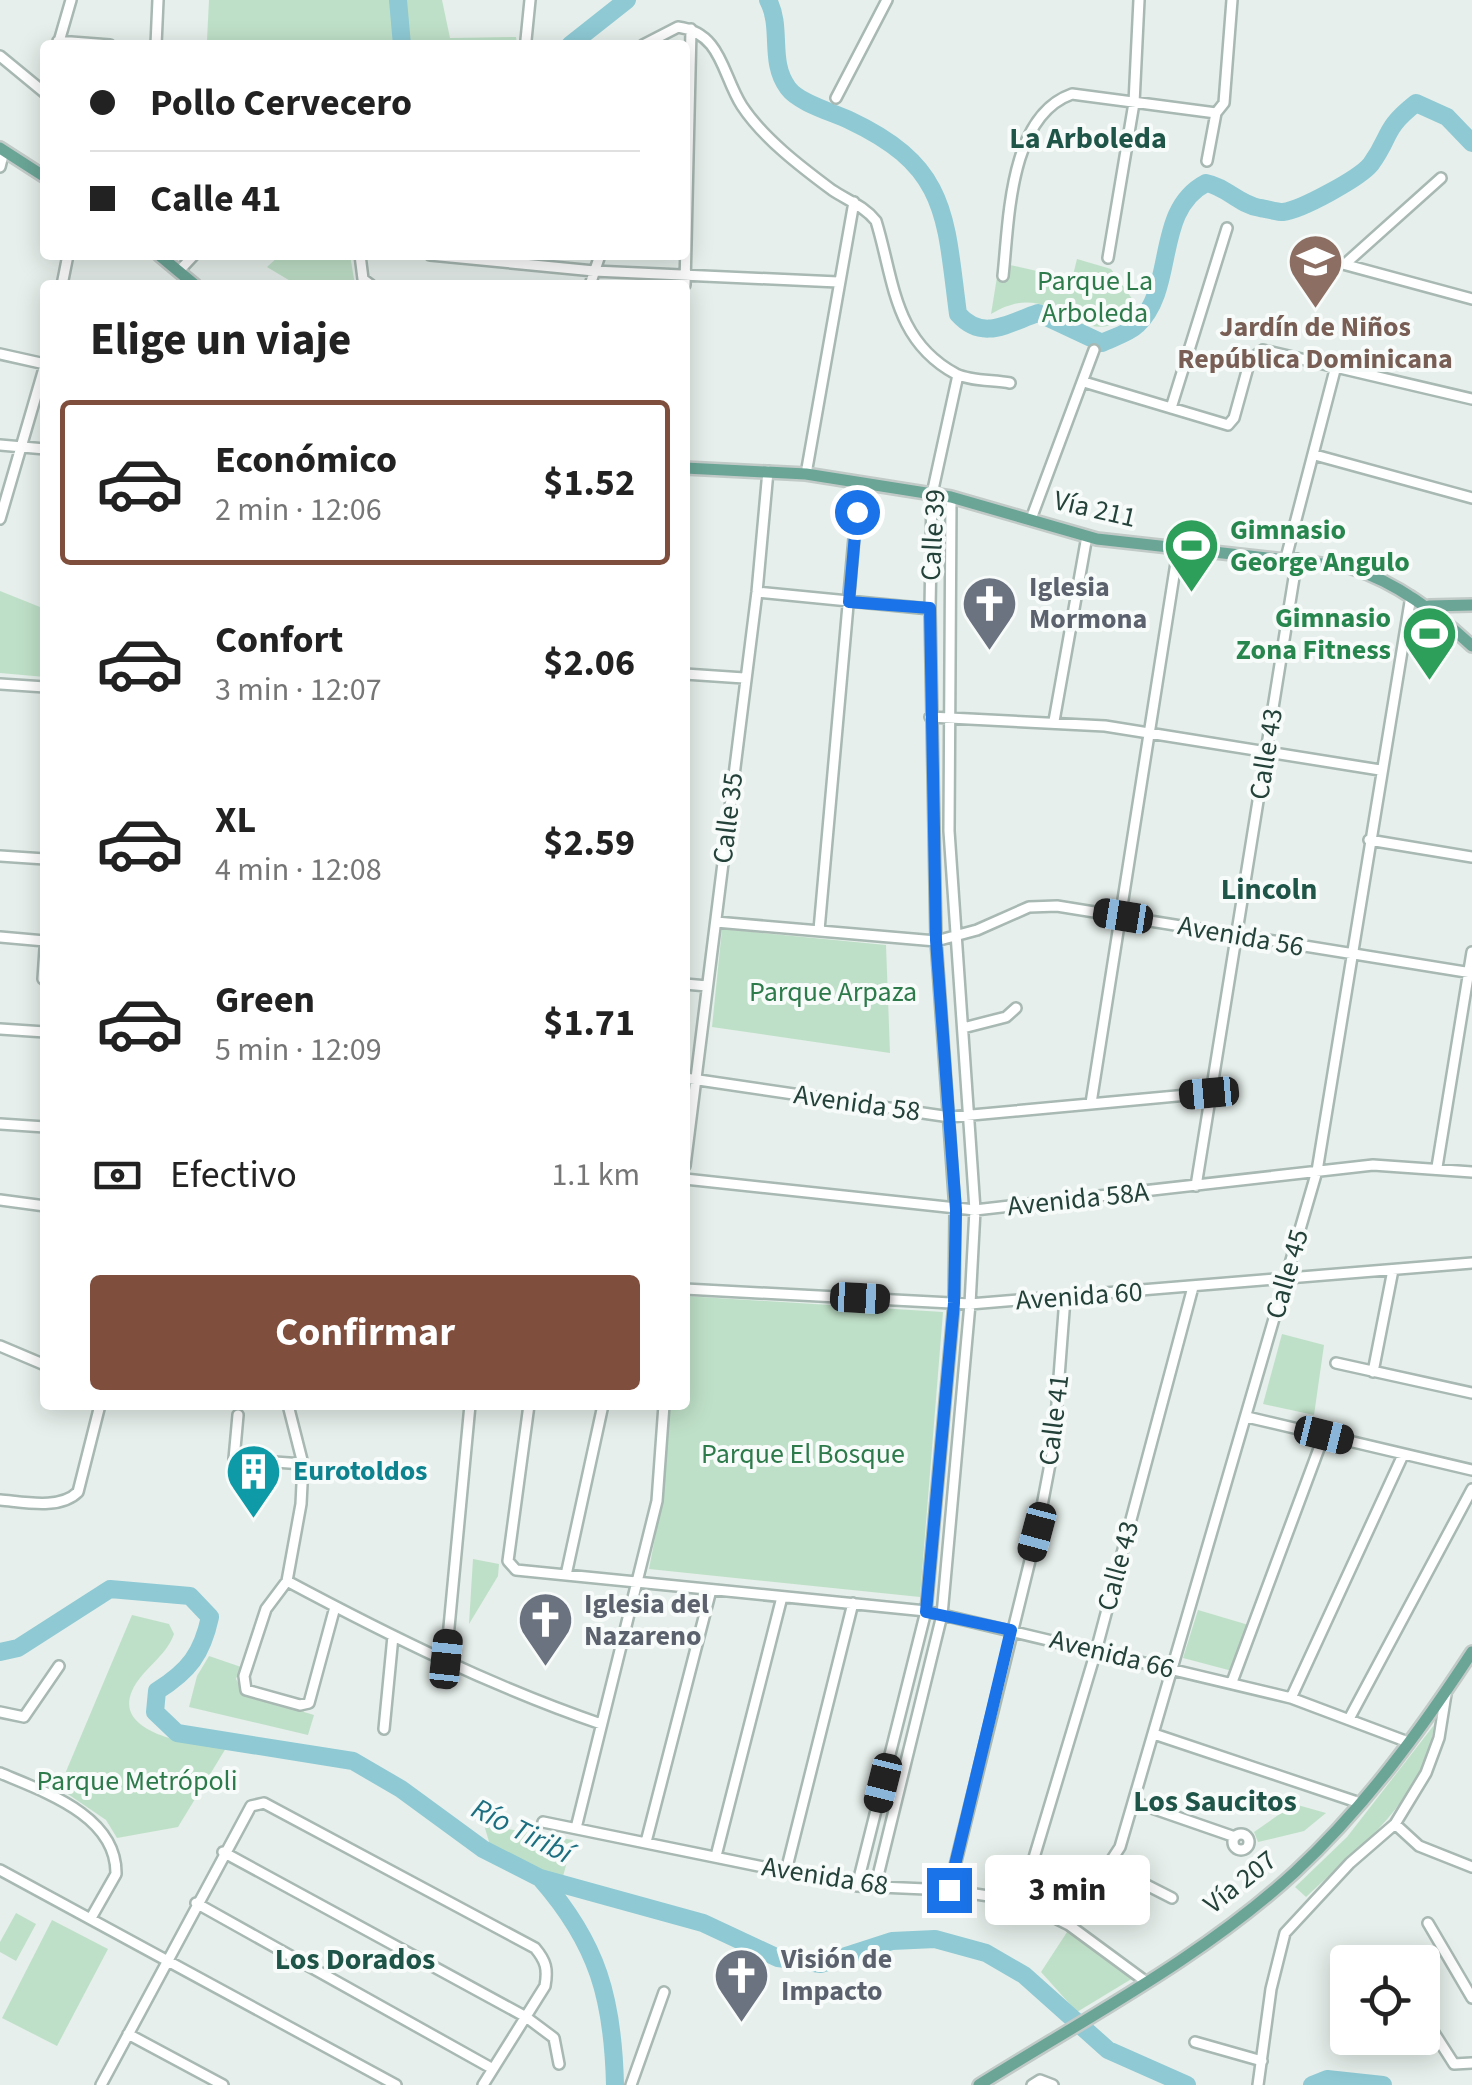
<!DOCTYPE html>
<html lang="es">
<head>
<meta charset="utf-8">
<style>
  :root { --surface:#fff; --page:#f6f6f6; --text:#222; --muted:#767676; --line:#e0e0e0; --accent:#804e3d }
  body { margin:0; font-family:"Source Sans 3",sans-serif; background:var(--page); color:var(--text); height:100vh; display:flex; flex-direction:column; font-size:38px; white-space:nowrap }
  * { box-sizing:border-box; margin:0 }
  p { font-size:32px; color:var(--muted) }
  .icon { flex:none; width:55px; height:55px; fill:none; stroke:currentColor; stroke-width:2; stroke-linecap:round; stroke-linejoin:round }
  .map { position:relative; flex:1; overflow:hidden }
  .side { position:absolute; left:40px; top:280px; width:650px; height:1130px; display:flex; flex-direction:column; background:var(--surface); border-radius:10px; box-shadow:0 5px 25px #0003 }
  .side>* { flex:none }
  .hud { position:absolute; left:40px; top:40px; width:650px; height:220px; border-radius:10px; box-shadow:0 5px 25px #0003; display:grid; align-content:center; height:220px; padding:0 50px; background:var(--surface) }
  .controls { position:absolute; left:1330px; top:1945px; display:grid; gap:20px }
  .controls a { display:grid; place-items:center; width:110px; height:110px; border-radius:10px; background:var(--surface); box-shadow:0 5px 25px #0003; font-size:50px }
  .end { position:absolute; width:45px; height:45px; margin:-22px; border:12px solid #1a73e8; background:#fff; box-shadow:0 0 0 5px #fff }
  .from { border-radius:50% }
  .bubble { position:absolute; height:70px; border-radius:10px; background:var(--surface); box-shadow:0 5px 25px #0003; font-size:32px; font-weight:700; line-height:70px; text-align:center }
  .car { position:absolute; width:30px; height:60px; margin:-30px -15px; border-radius:12px; box-shadow:0 0 8px 2px #0007; background:linear-gradient(#222 24%,#8ab4d8 0 40%,#222 0 76%,#8ab4d8 0 86%,#222 0) }
  .hud b { display:flex; align-items:center; gap:35px; height:95px; font-size:38px }
  .hud b+b { border-top:2px solid var(--line) }
  .hud i { width:25px; height:25px; background:var(--text) }
  ul { padding:0; list-style:none }
  li { display:flex; align-items:center; gap:30px; height:165px; margin:0 20px 15px; padding:0 30px; border:5px solid transparent; border-radius:10px }
  li div { flex:1 }
  li b { display:block; font-size:38px }
  li em { font-style:normal; font-weight:700 }
  li.active { border-color:var(--accent) }
  li>.icon { width:90px; height:90px; stroke-width:1.5 }
  h2 { padding:0 50px; font-size:45px; line-height:120px }
  .pay { display:flex; align-items:center; gap:25px; height:110px; padding:0 50px; font-size:38px }
  .pay p { margin-inline-start:auto }
  .cta { display:flex; gap:20px; margin-top:auto; padding:20px 50px }
  .cta a { flex:1; height:115px; border-radius:10px; background:var(--accent); color:#fff; font-size:40px; font-weight:700; line-height:115px; text-align:center }
  .map>svg:first-child { display:block }
  .green { fill:#bfe0c8 }
  .lines { fill:none; stroke-linecap:round; stroke-linejoin:round }
  .river { stroke:#8ec9d4; stroke-width:18 }
  .minor-casing { stroke:#a8b8b2; stroke-width:14 }
  .major-casing { stroke:#c2cac8; stroke-width:16 }
  .minor { stroke:#fff; stroke-width:9 }
  .major { stroke:#6aa596; stroke-width:11 }
  .route { stroke:#1a73e8; stroke-width:12 }
  .labels { text-anchor:middle; dominant-baseline:central; stroke-width:8; stroke-linejoin:round; paint-order:stroke }
  .park-label { font-size:28px; fill:#2d7a4b; stroke:#f7fbf9 }
  .education-label { font-size:28px; font-weight:bold; fill:#785e54; stroke:#f7fbf9 }
  .street-label { font-size:28px; fill:#24423a; stroke:#f7fbf9 }
  .leisure-label { font-size:28px; font-weight:bold; fill:#27864d; stroke:#f7fbf9; text-anchor:start }
  .worship-label { font-size:28px; font-weight:bold; fill:#5b616d; stroke:#f7fbf9; text-anchor:start }
  .culture-label { font-size:28px; font-weight:bold; fill:#0d838f; stroke:#f7fbf9; text-anchor:start }
  .neighbourhood-label { font-size:30px; font-weight:bold; fill:#1f5548; stroke:#f7fbf9 }
  .water-label { font-size:30px; font-style:italic; fill:#1c6f80; stroke:#f7fbf9 }
</style>
</head>
<body>
<div class="map">
<svg width="1472" height="2085" viewBox="0 0 1472 2085">
  <rect width="100%" height="100%" fill="#e6efeb"/>
  <path class="green" d="M209 0H395L399 45H259L207 40Z
    M405 0H442L450 38 516 37 517 45H409Z
    M280 255H350L355 285H297L267 267Z
    M1077 259 1111 269 1140 310C1074 362 1060 272 991 314L997 277 1007 278 1010 265 1072 279Z
    M0 591 45 609V677L0 673Z
    M722 929 886 945 890 1053 712 1027Z
    M685 1296 943 1312 920 1597 649 1569 662 1501 670 1405H685Z
    M1282 1334 1324 1345 1314 1415 1263 1404Z
    M473 1559 499 1564 498 1576 469 1624Z
    M1198 1610 1252 1626 1236 1672 1183 1658Z
    M132 1615 169 1624 174 1634C166 1657 141 1670 132 1691 112 1736 201 1746 226 1748L178 1827 117 1838 106 1820 59 1788Z
    M209 1656 241 1667 236 1679 241 1688 300 1705 304 1712 314 1715 308 1735 189 1707 197 1676Z
    M1434 1725C1425 1799 1356 1850 1306 1897L1295 1887 1347 1837Z
    M1294 1804 1326 1813 1304 1831 1258 1842 1254 1832Z
    M484 1825 573 1840 562 1880 490 1845Z
    M16 1913 36 1924 16 1961 0 1952V1942Z
    M52 1920 108 1949 57 2046 2 2018Z
    M1069 1929 1133 1978 1077 2012 1041 1972Z"/>
  <g class="lines">
    <path class="river" d="M398 0 402 45
      M768 0C783 28 768 61 788 88 799 103 832 112 849 120 949 167 945 216 958 314 983 342 1008 323 1038 313L1102 343C1112 338 1129 333 1137 325 1177 287 1153 211 1206 183 1227 187 1238 204 1260 208 1267 209 1277 212 1283 212 1301 210 1360 178 1371 164 1392 135 1382 130 1416 103L1447 117 1472 143
      M570 45 627 0
      M0 1652 18 1648 110 1589 190 1596 210 1617C202 1654 189 1671 157 1691L155 1712 177 1733 353 1761 401 1789 483 1849 540 1878 703 1923 778 1958 821 1964 892 1941 935 1939 986 1953 1024 1975 1108 2050 1187 2085
      M541 1879C598 1944 613 1999 615 2085
      M1312 2085 1327 2079 1383 2085"/>
    <defs>
      <path id="minor" d="M526 40 530 0
        M58 41 110 45
        M58 45 71 0
        M156 45 158 0
        M643 45 678 27C722 33 722 75 742 106 763 138 801 167 832 190 847 200 864 206 876 221 894 279 893 340 956 374 970 381 994 380 1010 383
        M0 56 45 93
        M836 98 887 0
        M1207 161 1216 113 1224 103 1232 0
        M0 167 4 151
        M1302 253 1472 299
        M360 255 363 279 371 285
        M430 255 594 271 838 282
        M1108 258 1134 103 1139 0
        M1345 264 1441 178
        M179 271 194 255
        M1003 276C1009 220 1009 116 1072 94L1216 113
        M62 285 68 255
        M590 285 600 255
        M685 285 691 29
        M0 354 45 364
        M1084 382 1228 425 1234 418 1250 360 1263 350 1472 399
        M1171 408 1227 228
        M0 445 45 449
        M1315 455 1472 498
        M806 474 854 202
        M0 519 45 365
        M1031 519 1094 350
        M1286 558 1336 366
        M757 592 930 609
        M685 674 744 678
        M0 684 45 687
        M930 717 1105 726 1380 770
        M1054 721 1087 536
        M1369 840 1472 857
        M0 856 45 859
        M716 922 936 941 977 930 1029 907 1057 906 1472 973
        M819 930 859 482
        M0 937 45 941
        M43 979 45 949
        M685 984 707 986
        M963 1028 1006 1017 1016 1008
        M0 1029 45 1032
        M685 1078 950 1117 1209 1093
        M1091 1103 1178 550
        M0 1124 45 1127
        M685 1166 757 592 768 471
        M1437 1167 1472 952
        M685 1179 975 1210 1373 1165 1472 1172
        M1196 1186 1297 559
        M0 1200 45 1206
        M685 1289 970 1304 1472 1263
        M0 1346 45 1365
        M1336 1363 1472 1393
        M1373 1372 1393 1270
        M288 1405 303 1464 301 1504 287 1581 266 1609 244 1676 246 1690 300 1705 309 1703 335 1607
        M529 1405 508 1561 516 1570 926 1611 1291 1698 1408 1742
        M238 1415 234 1459 303 1464
        M1247 1417 1472 1470
        M0 1500C24 1502 60 1510 78 1492L100 1405
        M566 1575 603 1405
        M287 1581C388 1635 493 1687 601 1724
        M446 1659 470 1405
        M1232 1682 1324 1435
        M1291 1698 1403 1455
        M0 1712 24 1717 59 1666
        M1349 1719 1472 1489
        M384 1729 393 1636
        M1154 1734 1360 1803
        M0 1773C45 1792 117 1816 116 1874L91 1918
        M1134 1802 1235 1837
        M543 1822 857 1886 949 1890 1021 1901 1069 1925 1145 1981
        M1395 1824 1419 1846 1472 1867
        M576 1828 657 1501 664 1405
        M1233 1842a8 8 0 1 1 16 0a8 8 0 1 1-16 0Z
        M646 1842 711 1590
        M223 1852 526 2017 554 2038 559 2064
        M716 1856 782 1597
        M1111 1867 1172 1898
        M0 1870 396 2085
        M786 1871 853 1603
        M857 1886 926 1611 954 1303 955 1210 936 941 930 609 932 494 958 375
        M875 1888 942 1615 970 1304 975 1210 949 831 951 497
        M949 1890 1037 1532 1054 1443 1065 1298
        M1021 1901 1096 1651 1193 1287
        M196 1903 493 2069
        M1428 1923 1472 1998
        M1069 1925 1120 1847 1317 1171 1411 596
        M1422 2014 1454 2064 1472 2063
        M128 2034 223 2085
        M1195 2042 1262 2061
        M101 2085 251 1806 264 1803 535 1948C546 1961 548 1969 545 1986L483 2085
        M631 2085 664 1992
        M1032 2085 1040 2080 1053 2085
        M1258 2085 1271 1989 1285 1933 1350 1863 1395 1824 1426 1773 1439 1738 1446 1694"/>
      <path id="major" d="M0 148 45 177
        M159 255 195 285
        M685 468 806 474 951 497 1097 539 1349 567C1398 583 1434 611 1472 646
        M1429 606 1472 605
        M979 2085C1086 2018 1203 1957 1295 1872 1364 1808 1421 1730 1472 1652"/>
    </defs>
    <use href="#minor" class="minor-casing"/>
    <use href="#major" class="major-casing"/>
    <use href="#minor" class="minor"/>
    <use href="#major" class="major"/>
  </g>
  <g class="lines">
    <path class="route" d="M857 512 849 602 930 608 936 940 956 1210 954 1303 926 1612 1011 1630 949 1890"/>
  </g>
  <defs>
    <symbol id="school-pin" viewBox="-11 -11 22 30"><path d="M0 17L-7.5 6A9.5 9.5 0 1 1 7.5 6Z" fill="#8d6e63" stroke="#f7fbf9"/><path d="M0-5L7-2L0 1L-7-2ZM-4 1L0 2.5L4 1V4Q0 6-4 4Z" fill="#fff"/></symbol>
    <symbol id="stadium-pin" viewBox="-11 -11 22 30"><path d="M0 17L-7.5 6A9.5 9.5 0 1 1 7.5 6Z" fill="#2e9e5b" stroke="#f7fbf9"/><path d="M0-5a6.5 5 0 1 0 0 10a6.5 5 0 1 0 0-10ZM-3.5-1.8h7v3.6h-7Z" fill="#fff"/></symbol>
    <symbol id="church-pin" viewBox="-11 -11 22 30"><path d="M0 17L-7.5 6A9.5 9.5 0 1 1 7.5 6Z" fill="#6b7280" stroke="#f7fbf9"/><path d="M-1.2-6h2.4v3.5h3.3v2.4h-3.3V6h-2.4V-.1h-3.3v-2.4h3.3Z" fill="#fff"/></symbol>
    <symbol id="building-pin" viewBox="-11 -11 22 30"><path d="M0 17L-7.5 6A9.5 9.5 0 1 1 7.5 6Z" fill="#0f9aa8" stroke="#f7fbf9"/><path d="M-4-6H4V6H1V3H-1V6H-4ZM-2.5-4.3h1.7v1.8h-1.7ZM.8-4.3h1.7v1.8H.8ZM-2.5-1h1.7V.8h-1.7ZM.8-1h1.7V.8H.8Z" fill="#fff"/></symbol>
  </defs>
  <g fill-rule="evenodd">
    <use href="#school-pin" x="1284" y="230" width="63" height="86"/>
    <use href="#stadium-pin" x="1160" y="514" width="63" height="86"/>
    <use href="#church-pin" x="958" y="572" width="63" height="86"/>
    <use href="#stadium-pin" x="1398" y="602" width="63" height="86"/>
    <use href="#building-pin" x="222" y="1440" width="63" height="86"/>
    <use href="#church-pin" x="514" y="1588" width="63" height="86"/>
    <use href="#church-pin" x="710" y="1944" width="63" height="86"/>
  </g>
  <g class="labels">
    <g class="park-label">
      <text x="1095" y="281">Parque La<tspan x="1095" dy="32">Arboleda</tspan></text>
      <text x="833" y="992">Parque Arpaza</text>
      <text x="803" y="1454">Parque El Bosque</text>
      <text x="137" y="1781">Parque Metrópoli</text>
    </g>
    <g class="education-label">
      <text x="1315" y="327">Jardín de Niños<tspan x="1315" dy="32">República Dominicana</tspan></text>
    </g>
    <g class="street-label">
      <text transform="translate(1095 509) rotate(13)">Vía 211</text>
      <text transform="translate(933 535) rotate(-87)">Calle 39</text>
      <text transform="translate(1266 754) rotate(-81)">Calle 43</text>
      <text transform="translate(728 818) rotate(-83)">Calle 35</text>
      <text transform="translate(1241 936) rotate(10)">Avenida 56</text>
      <text transform="translate(857 1103) rotate(8)">Avenida 58</text>
      <text transform="translate(1078 1199) rotate(-6)">Avenida 58A</text>
      <text transform="translate(1287 1274) rotate(-74)">Calle 45</text>
      <text transform="translate(1079 1296) rotate(-4)">Avenida 60</text>
      <text transform="translate(1054 1420) rotate(-83)">Calle 41</text>
      <text transform="translate(1118 1566) rotate(-75)">Calle 43</text>
      <text transform="translate(1112 1654) rotate(14)">Avenida 66</text>
      <text transform="translate(825 1876) rotate(9)">Avenida 68</text>
      <text transform="translate(1240 1882) rotate(-38)">Vía 207</text>
    </g>
    <g class="leisure-label">
      <text x="1230" y="530">Gimnasio<tspan x="1230" dy="32">George Angulo</tspan></text>
      <text x="1391" y="618" text-anchor="end">Gimnasio<tspan x="1391" dy="32">Zona Fitness</tspan></text>
    </g>
    <g class="worship-label">
      <text x="1029" y="587">Iglesia<tspan x="1029" dy="32">Mormona</tspan></text>
      <text x="584" y="1604">Iglesia del<tspan x="584" dy="32">Nazareno</tspan></text>
      <text x="781" y="1959">Visión de<tspan x="781" dy="32">Impacto</tspan></text>
    </g>
    <g class="culture-label">
      <text x="293" y="1471">Eurotoldos</text>
    </g>
    <g class="neighbourhood-label">
      <text x="1088" y="138">La Arboleda</text>
      <text x="1269" y="889">Lincoln</text>
      <text x="1215" y="1801">Los Saucitos</text>
      <text x="355" y="1959">Los Dorados</text>
    </g>
    <g class="water-label">
      <text transform="translate(522 1831) rotate(27)">Río Tiribí</text>
    </g>
  </g>
</svg>
<div class="controls">
<a><svg class="icon" aria-label="locate" viewBox="0 0 24 24"><circle cx="12" cy="12" r="6"/><path d="M12 2v4M12 18v4M2 12h4M18 12h4"/></svg></a>
</div>
<i class="end from" style="left:857px;top:512px"></i>
<i class="end" style="left:949px;top:1890px"></i>
<div class="bubble" style="left:985px;top:1855px;width:165px">3 min</div>
<i class="car" style="left:1123px;top:916px;rotate:279deg"></i>
<i class="car" style="left:1209px;top:1093px;rotate:265deg"></i>
<i class="car" style="left:860px;top:1298px;rotate:93deg"></i>
<i class="car" style="left:1324px;top:1435px;rotate:104deg"></i>
<i class="car" style="left:1037px;top:1532px;rotate:195deg"></i>
<i class="car" style="left:446px;top:1659px;rotate:6deg"></i>
<i class="car" style="left:883px;top:1783px;rotate:194deg"></i>
<div class="hud">
<b><i class="from"></i>Pollo Cervecero</b>
<b><i></i>Calle 41</b>
</div>
<section class="side">
<h2>Elige un viaje</h2>
<ul>
<li class="active"><svg class="icon" aria-label="car" viewBox="0 0 24 24"><path d="M5 17H2v-5l4-1 3-4h7l3 4 3 1v5h-3M9 17h6M6 11h13"/><circle cx="7" cy="17" r="2"/><circle cx="17" cy="17" r="2"/></svg><div><b>Económico</b><p>2 min · 12:06</p></div><em>$1.52</em></li>
<li><svg class="icon" aria-label="car" viewBox="0 0 24 24"><path d="M5 17H2v-5l4-1 3-4h7l3 4 3 1v5h-3M9 17h6M6 11h13"/><circle cx="7" cy="17" r="2"/><circle cx="17" cy="17" r="2"/></svg><div><b>Confort</b><p>3 min · 12:07</p></div><em>$2.06</em></li>
<li><svg class="icon" aria-label="car" viewBox="0 0 24 24"><path d="M5 17H2v-5l4-1 3-4h7l3 4 3 1v5h-3M9 17h6M6 11h13"/><circle cx="7" cy="17" r="2"/><circle cx="17" cy="17" r="2"/></svg><div><b>XL</b><p>4 min · 12:08</p></div><em>$2.59</em></li>
<li><svg class="icon" aria-label="car" viewBox="0 0 24 24"><path d="M5 17H2v-5l4-1 3-4h7l3 4 3 1v5h-3M9 17h6M6 11h13"/><circle cx="7" cy="17" r="2"/><circle cx="17" cy="17" r="2"/></svg><div><b>Green</b><p>5 min · 12:09</p></div><em>$1.71</em></li>
</ul>
<div class="pay"><svg class="icon" aria-label="cash" viewBox="0 0 24 24"><path d="M3 7h18v10H3z"/><circle cx="12" cy="12" r="2"/></svg>Efectivo<p>1.1 km</p></div>
<div class="cta"><a>Confirmar</a></div>
</section>
</div>
</body>
</html>
